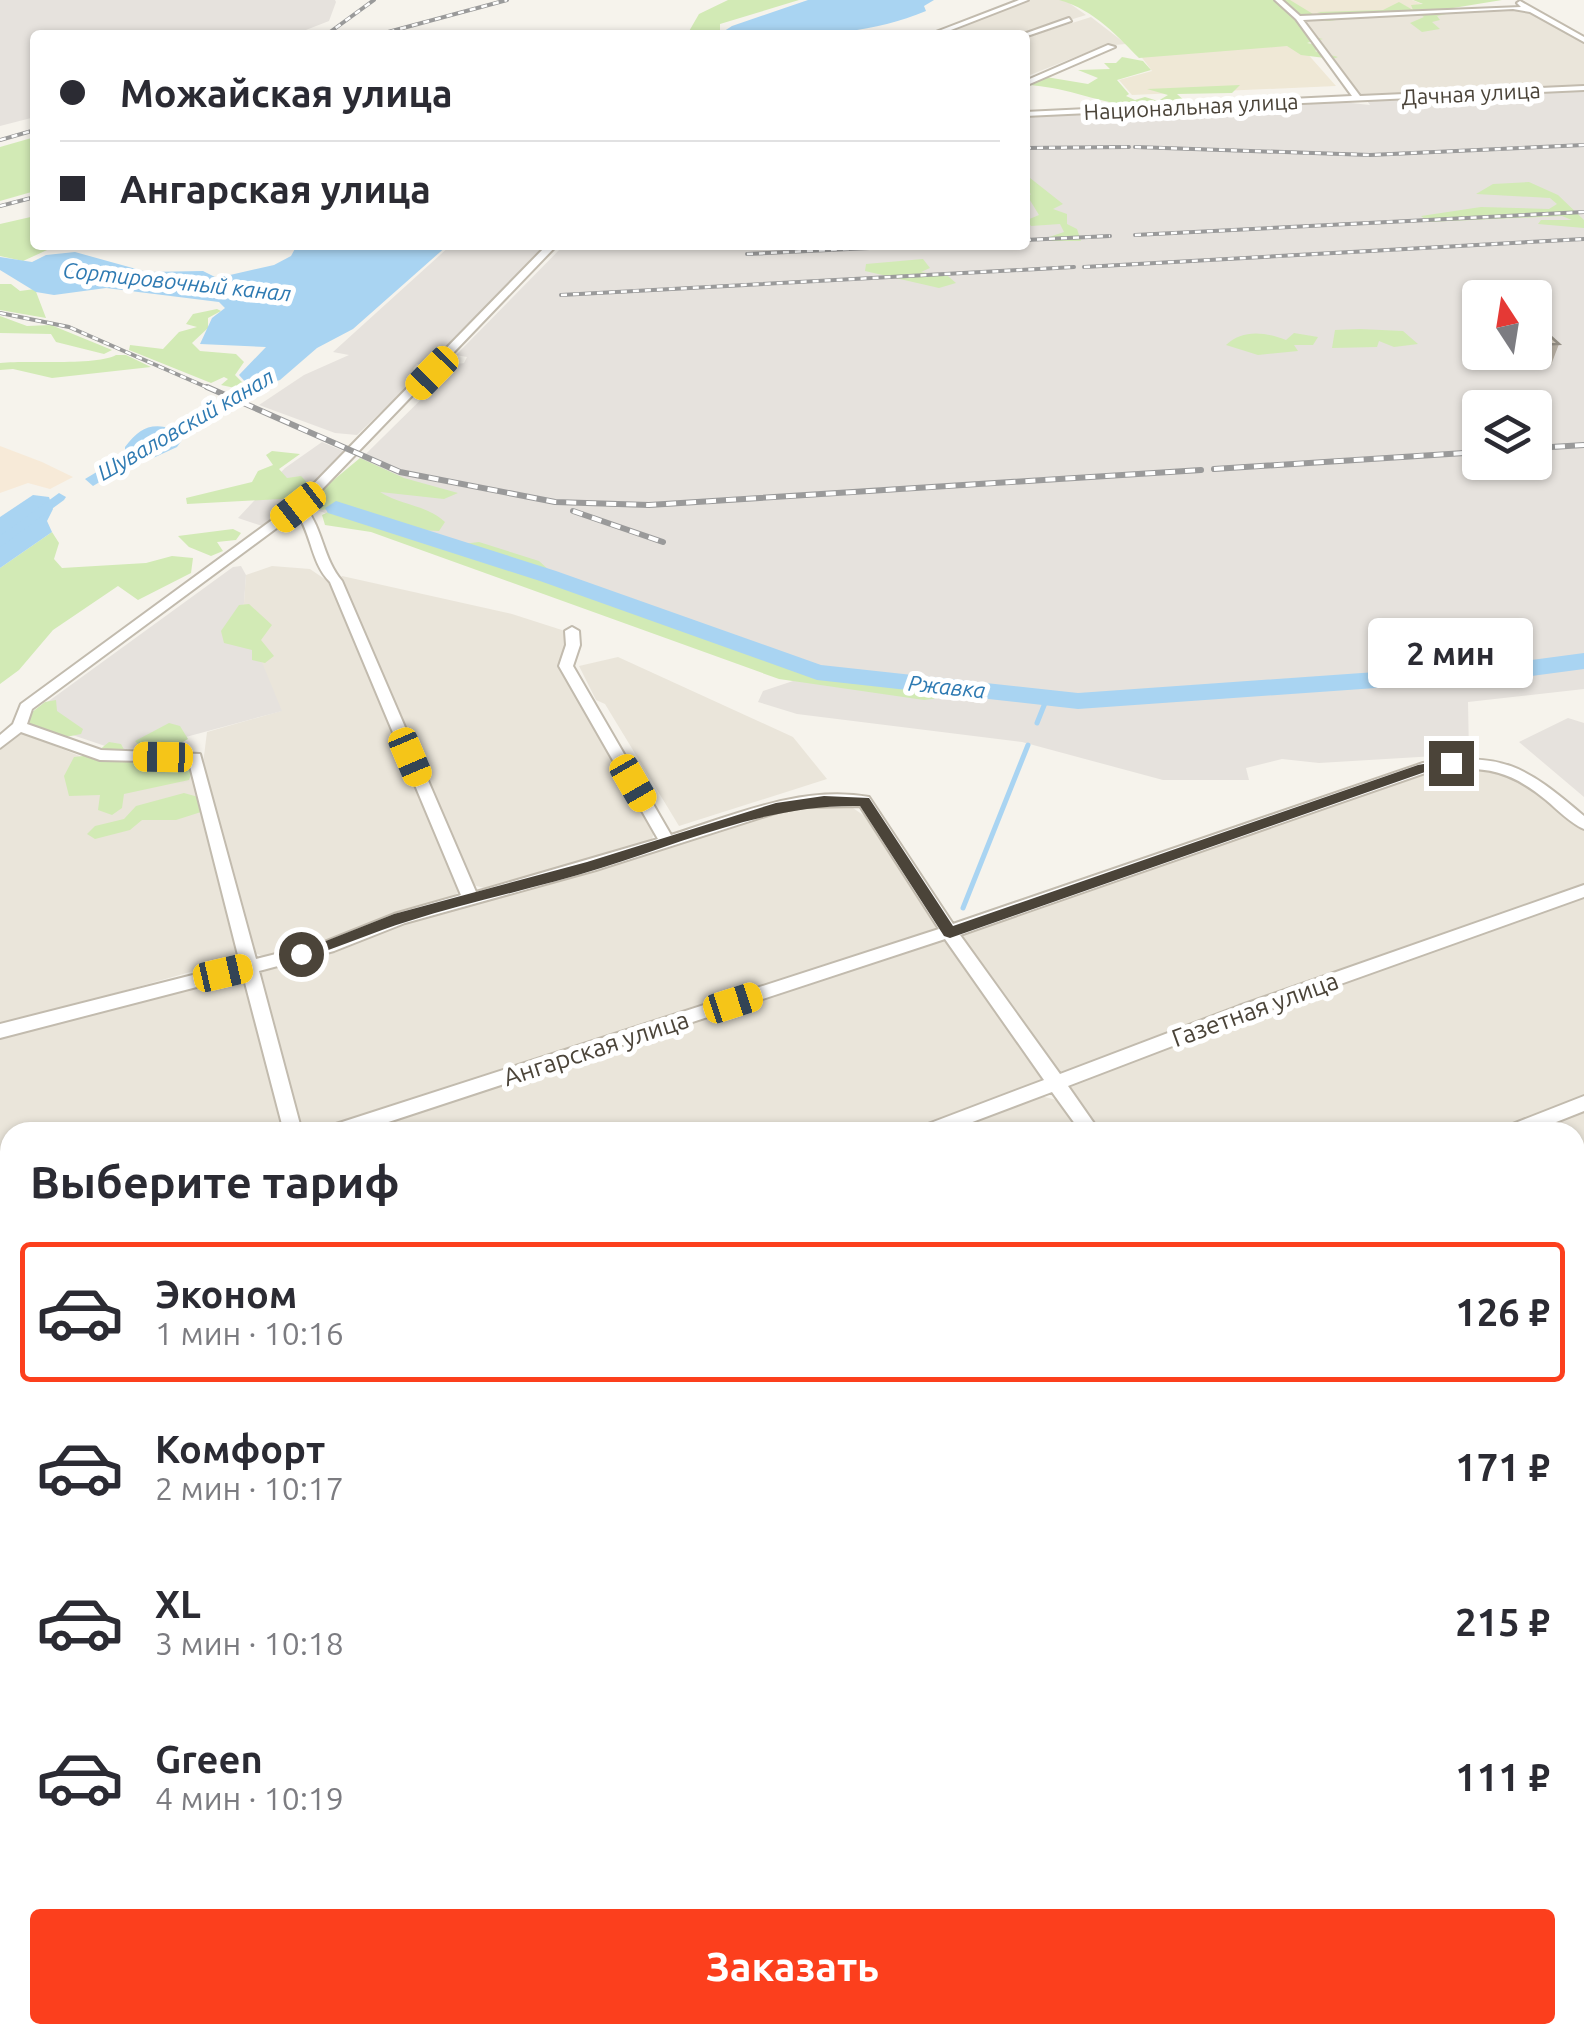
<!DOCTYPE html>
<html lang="ru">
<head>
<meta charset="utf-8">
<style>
  :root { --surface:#fff; --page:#f2f2f3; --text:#2b2b33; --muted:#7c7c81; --line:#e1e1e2; --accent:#fc3f1d }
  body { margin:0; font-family:Ubuntu,sans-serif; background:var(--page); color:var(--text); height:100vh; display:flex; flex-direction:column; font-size:38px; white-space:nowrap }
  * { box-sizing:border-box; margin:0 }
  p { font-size:32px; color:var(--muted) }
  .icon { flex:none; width:55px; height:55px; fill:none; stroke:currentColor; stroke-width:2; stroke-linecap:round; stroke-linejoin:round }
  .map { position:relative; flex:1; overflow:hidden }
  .panel { position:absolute; left:0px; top:1122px; width:1585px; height:922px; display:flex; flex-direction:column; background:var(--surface); border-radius:30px 30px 0 0; box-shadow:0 2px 8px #0004 }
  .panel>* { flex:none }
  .top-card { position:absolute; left:30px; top:30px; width:1000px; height:220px; border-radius:10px; box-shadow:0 2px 8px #0004; display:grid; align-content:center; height:220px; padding:0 30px; background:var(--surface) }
  .needle { width:65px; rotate:348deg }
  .buttons { position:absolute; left:1462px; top:280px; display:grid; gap:20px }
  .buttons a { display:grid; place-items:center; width:90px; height:90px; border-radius:10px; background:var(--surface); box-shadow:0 2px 8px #0004; font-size:50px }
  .end { position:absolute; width:45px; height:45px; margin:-22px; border:12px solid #4b4439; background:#fff; box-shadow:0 0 0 5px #fff }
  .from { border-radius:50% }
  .bubble { position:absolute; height:70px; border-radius:10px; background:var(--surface); box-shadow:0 2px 8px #0004; font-size:32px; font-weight:700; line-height:70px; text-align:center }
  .car { position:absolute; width:30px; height:60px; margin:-30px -15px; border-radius:12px; box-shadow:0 0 8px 2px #0007; background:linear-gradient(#f5c518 24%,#345 0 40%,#f5c518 0 76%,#345 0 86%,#f5c518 0) }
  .top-card b { display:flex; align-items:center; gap:35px; height:95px; font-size:38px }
  .top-card b+b { border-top:2px solid var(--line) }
  .top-card i { width:25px; height:25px; background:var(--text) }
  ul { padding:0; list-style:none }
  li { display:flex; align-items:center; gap:30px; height:140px; margin:0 20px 15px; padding:0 10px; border:5px solid transparent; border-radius:10px }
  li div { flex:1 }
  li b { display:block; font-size:38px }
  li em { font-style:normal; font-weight:700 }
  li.selected { border-color:var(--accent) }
  li>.icon { width:90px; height:90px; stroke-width:1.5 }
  h2 { padding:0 30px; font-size:45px; line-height:120px }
  .cta { display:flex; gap:20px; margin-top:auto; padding:20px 30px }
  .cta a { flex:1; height:115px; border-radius:10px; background:var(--accent); color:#fff; font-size:40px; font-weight:700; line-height:115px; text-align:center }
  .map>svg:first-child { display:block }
  .residential { fill:#eae5da }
  .commercial { fill:#f7ead8 }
  .industrial { fill:#e6e2dd; fill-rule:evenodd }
  .education { fill:#efe8d6 }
  .green { fill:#d2eab5 }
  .water { fill:#a9d4f2 }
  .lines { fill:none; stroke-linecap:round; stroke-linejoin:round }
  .stream { stroke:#a9d4f2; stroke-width:5 }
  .canal { fill:#a9d4f2; fill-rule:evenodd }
  .river { fill:#a9d4f2; fill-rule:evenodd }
  .street-casing { stroke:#c2bbae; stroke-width:4 }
  .secondary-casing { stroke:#d6c79b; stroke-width:4 }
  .street { fill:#fff; fill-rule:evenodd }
  .secondary { fill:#fff3cd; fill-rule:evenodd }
  .rail-far1-casing { stroke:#9a9a9a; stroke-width:4 }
  .rail-casing { stroke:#9a9a9a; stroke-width:6 }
  .rail-far1 { stroke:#fff; stroke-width:2.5; stroke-dasharray:6; stroke-linecap:butt }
  .rail { stroke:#fff; stroke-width:4; stroke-dasharray:10; stroke-linecap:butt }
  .wall { fill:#bab2a6 }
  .building { fill:#d8cfc1; stroke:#979187; stroke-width:2.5 }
  .route { fill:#4b4439 }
  .labels { text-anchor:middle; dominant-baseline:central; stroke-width:10; stroke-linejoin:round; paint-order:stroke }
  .far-street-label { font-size:22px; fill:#4b4439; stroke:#fff }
  .far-water-label { font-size:22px; font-style:italic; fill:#2e7ab2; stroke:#fff }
  .street-label { font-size:25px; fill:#4b4439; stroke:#fff }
</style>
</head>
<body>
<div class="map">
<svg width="1584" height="2044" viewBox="0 0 1584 2044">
  <rect width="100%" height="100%" fill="#f6f3ec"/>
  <path class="residential" d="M1029 0H1065L1086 15 1021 35H937Z
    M1511 8 1526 11 1584 42V87L1361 95 1305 19Z
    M1091 17 1126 44 1103 46 1025 77V38Z
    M272 566 310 569 332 584 461 890 451 898 338 941 262 956 253 952 203 764 207 732 281 711 243 616 246 575Z
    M342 576 512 614 565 631 569 638 562 670 654 832 651 843 484 888 473 885 339 580Z
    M618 657 793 737 827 779 679 826 605 704 596 700 579 666Z
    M23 733 87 759 179 760 187 764 194 771 238 951 236 959 0 1026V750Z
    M1451 766 1504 767 1556 805 1584 831V886L1069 1072H1057L961 939 965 932Z
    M808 804 853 808 866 817 941 926 937 933 318 1132 302 1128 260 977 262 969 403 920 601 868Z
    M1584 896V1095L1494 1132H1096L1067 1091 1077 1081Z
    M939 940 949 942 1047 1082 1039 1089 918 1132H353Z
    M239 976 244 978 290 1132H10V1234L0 1237V1038Z
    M1041 1096 1060 1101 1084 1132H940Z
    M1584 1112V1367L1575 1371V1132H1534Z
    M10 1246V1458L0 1462V1249Z
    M1575 1396 1584 1406V1771L1575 1760Z
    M10 1471V1750L0 1754V1475Z
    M10 1769V2035H193L174 2044H0V1773Z
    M1575 1798 1584 1808V2044H1361L1354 2035H1575Z
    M262 2035H512L513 2044H243Z
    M539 2035H943L948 2044H542Z
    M967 2035H1331L1338 2044H972Z"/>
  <path class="commercial" d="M0 446 42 462 73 477 50 489 28 483 0 493Z"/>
  <path class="industrial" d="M0 0H335L336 2 329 21 293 35H35V117L0 126Z
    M1584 89V689L1468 702 1469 754 1319 763 1282 759 1246 768 1249 780H1163L1022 742 797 714 758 702 763 691 793 681 311 508 457 364 464 363 467 357 456 355 564 245H1025V115L1342 102 1370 105 1366 99ZM1480 298H1535V352H1480ZM1480 408H1535V462H1480Z
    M451 245H548L434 365 417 364 413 369 419 375 416 378 357 435 335 433 259 405 304 375 349 355 333 352Z
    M322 442 348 453 293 507 265 527 238 518 285 468Z
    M241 566 246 575 243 616 282 711 149 747 117 750 34 722 31 714 233 567Z
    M1568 718 1584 723V797L1519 742Z"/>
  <path class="education" d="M1283 0H1412L1434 9 1300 15Z
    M1298 43 1336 86 1132 95 1119 80 1152 71 1140 55Z"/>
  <path class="green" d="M728 0H799L720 24V31L681 35 688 33 699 14Z
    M1059 0H1290L1313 14 1308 16H1331L1317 12 1383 10 1399 2 1413 10 1411 5 1423 4 1413 0H1502L1447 9 1456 12 1437 16 1440 20 1432 22 1440 29 1422 32 1410 23 1424 17 1418 13 1430 10 1379 16 1351 14 1357 17 1329 21 1294 17 1304 22 1311 36 1323 39 1307 43 1325 46 1315 51 1338 57 1333 59 1301 55 1287 46 1139 58C1119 38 1095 10 1059 0Z
    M1122 57 1143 61 1151 70 1117 80 1129 94 1126 96 1135 100 1145 97 1158 101 1168 95 1147 89 1240 85 1232 93 1177 94 1187 103C1168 105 1149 108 1131 106 1093 101 1063 86 1025 85L1040 76 1088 84 1098 78 1078 70 1110 69 1104 63H1116Z
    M35 137V191L0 201V147Z
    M1025 174 1063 204 1053 209 1067 214V224L1077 229 1081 241H1052L1049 237 1064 232 1060 224 1031 226 1027 220 1039 215 1028 197 1031 194 1025 190Z
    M1529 182 1558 195 1584 220V228L1538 224 1541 220H1572L1562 216 1429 222 1421 216 1481 207 1549 209 1557 204 1550 198 1476 194 1493 184Z
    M35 216V245H58L23 261 0 256V224Z
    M923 259 930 268 921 272 948 276 956 283 939 288 865 271 866 264Z
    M0 284H11L20 291 35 289 46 318 0 310Z
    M217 309 221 311 208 318V328L192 343 200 351 236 354 244 362 235 375 244 384 235 388 221 385 228 379 224 377 211 383 129 350 130 345 163 349 179 332 197 327 186 324 193 314Z
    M0 316 27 326 51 325 112 350 104 354 56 342 51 334 0 333Z
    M1360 329 1403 331 1418 344 1394 347 1379 341 1377 347 1332 348 1335 330Z
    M1294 333 1318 337 1313 345H1294L1298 351 1258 355 1226 345C1242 329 1266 332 1286 340Z
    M116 355H126L151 367 52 378 13 369 0 370V363C29 360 96 366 116 355Z
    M272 451 300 454 279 469 287 478 301 476 313 489 298 498 187 504 186 498 252 482 258 471 273 465 266 455Z
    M360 458 404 478 458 493 444 499 380 492C402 506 425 504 445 522L439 531 420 530 349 507 338 510H351L454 545 479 542 539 561 560 580 808 674 931 686 954 696 924 700 779 679 371 532 325 525 322 515 332 510 307 509 306 503Z
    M233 529 241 533 236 540 217 542 223 551 211 556 189 547 178 536Z
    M52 532 59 543 54 559 62 568 146 563 172 556 193 558 191 573 138 600 118 586 53 630 19 670 0 684V568Z
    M249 604 272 625 261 640 274 656 265 663 252 660V650L224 643 221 631 239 605Z
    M56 700 57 711 83 729 81 734 66 737 30 724 27 716 45 702Z
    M169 723 180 726 188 739 171 749 145 751 135 741Z
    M109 742 121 744 128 757C153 759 169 769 194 767L189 780 124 794 122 808 112 815 98 810 100 795 69 796 64 776 74 757 93 755Z
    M184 793 202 798 201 812 176 820H142L130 830 95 839 87 834 95 826 124 819 136 806Z"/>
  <path class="water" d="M808 0H934L924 6 926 11C860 39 789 35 718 35L732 26Z
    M297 245H448L353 329 317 348 280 380 239 395 248 385 239 375 266 347 200 344 212 318 225 308 219 302 106 288 54 295 36 292 0 270V257L32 262 46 255 75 252 147 272 203 271 217 278 274 265 291 256Z
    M228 401 194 423 177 447 153 458H140L93 486 85 479 125 455V447C139 429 150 422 173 429Z
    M33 495 49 497 53 509 47 521 52 532 0 568V517Z"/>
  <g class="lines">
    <path class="stream" d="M1037 723 1047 698
      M963 908 1028 745"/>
    <path class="canal" d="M258 379 268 382 209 418 199 415Z
      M59 493 66 497 64 500 0 547V536Z"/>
    <path class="river" d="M336 501 556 571 821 665 1078 693 1517 662 1584 653V669L1517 678 1078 709 817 680 540 581 328 513 325 508Z"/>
    <defs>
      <path id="street" d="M1019 0H1028L938 35H928Z
        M1275 0H1282L1300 16 1521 7 1517 3 1520 1 1584 37V42L1530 12 1513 9 1303 20 1360 96 1584 86V90L1025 116V112L1352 96 1296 19Z
        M1069 18 1071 21 1027 36 1021 35Z
        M1108 45 1115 47 1025 86V81Z
        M547 245H557L305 507C323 529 323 559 342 581L476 892 658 839 559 666 566 645 565 631 572 627 579 631 580 645 573 666 671 835C734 815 802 785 869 797L953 924 1423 763C1503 752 1524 765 1584 816V829C1570 823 1558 810 1546 800 1505 766 1476 765 1425 773L960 935 1060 1074 1239 1006 1584 885V897L1251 1016 1068 1086 1100 1132H1081L1052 1092 946 1132H918L920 1127 1044 1080 945 939 358 1132H327L329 1127 336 1124 939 929 860 806 804 807 778 812 596 870 405 923 334 951 259 971 302 1132H284L243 975 0 1038V1024L240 963 189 762 100 760 21 732 0 748V735L13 724 21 704 294 504ZM297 513C312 535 311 563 330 582L461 895 394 914 324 942 256 959 200 754 101 750 27 724 32 709Z
        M1584 1096V1111L1531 1132H1503L1505 1127Z
        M10 1231V1249L0 1252V1234Z
        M10 1454V1476L0 1479V1457Z
        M10 1745V1771L0 1775V1749Z
        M1575 1770 1584 1774V1807L1575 1803Z
        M510 2035H538L539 2044H511Z
        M941 2035H970L974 2044H945Z
        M1328 2035H1359L1363 2044H1332Z"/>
      <path id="secondary" d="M1584 1363V1395L1575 1399V1367Z
        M192 2035H252L248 2044H189Z"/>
    </defs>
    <use href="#street" class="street-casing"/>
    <use href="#secondary" class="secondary-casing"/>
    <use href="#street" class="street"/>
    <use href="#secondary" class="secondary"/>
    <defs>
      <path id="rail-far1" d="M326 35 374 0
        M377 35 507 0
        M0 140 35 130
        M1135 147 1370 155 1584 145
        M1025 148 1129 147
        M0 206 35 197
        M1135 235 1584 212
        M1025 240 1110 236
        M747 254 931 245
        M1084 267 1584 239
        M561 295 1074 267
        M0 313 69 327 213 390"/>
      <path id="rail" d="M207 387 400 472 555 502 649 505 1201 470
        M1535 448 1584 445
        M1214 469 1480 452
        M573 511 663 542"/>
    </defs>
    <use href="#rail-far1" class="rail-far1-casing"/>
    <use href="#rail" class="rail-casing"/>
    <use href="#rail-far1" class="rail-far1"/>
    <use href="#rail" class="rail"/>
  </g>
  <path class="wall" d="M1535 325 1559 344 1551 365 1519 366 1505 352H1535Z"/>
  <path class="building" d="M1535 325H1538L1559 344 1535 345Z"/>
  <path class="route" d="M1451 759 1456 766 1425 772 950 938 944 936 860 806C770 804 686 841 601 868 537 888 472 901 409 921 373 932 338 948 301 959L293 954 394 914 587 862 776 803 824 796 869 798 953 926 1418 765Z"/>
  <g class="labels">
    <g class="far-street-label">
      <text transform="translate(1471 93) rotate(-3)">Дачная улица</text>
      <text transform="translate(1191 106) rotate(-3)">Национальная улица</text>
    </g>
    <g class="far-water-label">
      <text transform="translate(177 281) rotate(6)">Сортировочный канал</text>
      <text transform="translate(185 424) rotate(-30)">Шуваловский канал</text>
      <text transform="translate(947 686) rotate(6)">Ржавка</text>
    </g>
    <g class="street-label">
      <text transform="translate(1255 1009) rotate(-20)">Газетная улица</text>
      <text transform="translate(596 1048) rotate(-18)">Ангарская улица</text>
    </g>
  </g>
</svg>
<div class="buttons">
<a><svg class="needle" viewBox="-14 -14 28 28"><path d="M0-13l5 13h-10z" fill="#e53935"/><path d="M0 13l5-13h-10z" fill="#7c7c81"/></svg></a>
<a><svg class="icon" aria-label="layers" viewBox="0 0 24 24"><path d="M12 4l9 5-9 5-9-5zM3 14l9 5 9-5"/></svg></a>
</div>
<i class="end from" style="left:301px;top:954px"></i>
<i class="end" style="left:1451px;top:763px"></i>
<div class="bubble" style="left:1368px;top:618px;width:165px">2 мин</div>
<i class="car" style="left:432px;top:373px;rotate:224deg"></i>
<i class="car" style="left:298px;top:507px;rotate:232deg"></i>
<i class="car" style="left:163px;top:757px;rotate:271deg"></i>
<i class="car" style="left:410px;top:757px;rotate:157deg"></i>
<i class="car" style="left:633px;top:783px;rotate:150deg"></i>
<i class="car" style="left:223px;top:973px;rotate:77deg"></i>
<i class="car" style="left:733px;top:1003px;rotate:72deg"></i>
<div class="top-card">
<b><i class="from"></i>Можайская улица</b>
<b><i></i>Ангарская улица</b>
</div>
<section class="panel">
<h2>Выберите тариф</h2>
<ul>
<li class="selected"><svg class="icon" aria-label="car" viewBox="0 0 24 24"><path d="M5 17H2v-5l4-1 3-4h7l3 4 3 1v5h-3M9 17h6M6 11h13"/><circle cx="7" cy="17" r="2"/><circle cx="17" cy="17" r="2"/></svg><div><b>Эконом</b><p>1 мин · 10:16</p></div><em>126 ₽</em></li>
<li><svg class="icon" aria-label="car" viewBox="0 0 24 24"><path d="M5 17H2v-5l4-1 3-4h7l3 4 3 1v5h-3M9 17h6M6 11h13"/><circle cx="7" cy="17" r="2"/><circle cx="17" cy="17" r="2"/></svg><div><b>Комфорт</b><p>2 мин · 10:17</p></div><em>171 ₽</em></li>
<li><svg class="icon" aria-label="car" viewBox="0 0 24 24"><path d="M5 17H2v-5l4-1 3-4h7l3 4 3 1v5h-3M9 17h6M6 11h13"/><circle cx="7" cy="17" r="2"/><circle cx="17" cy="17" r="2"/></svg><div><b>XL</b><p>3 мин · 10:18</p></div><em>215 ₽</em></li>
<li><svg class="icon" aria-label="car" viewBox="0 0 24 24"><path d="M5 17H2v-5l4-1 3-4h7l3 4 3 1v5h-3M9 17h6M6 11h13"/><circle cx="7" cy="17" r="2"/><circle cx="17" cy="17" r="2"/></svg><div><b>Green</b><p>4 мин · 10:19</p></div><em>111 ₽</em></li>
</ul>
<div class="cta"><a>Заказать</a></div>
</section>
</div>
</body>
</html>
